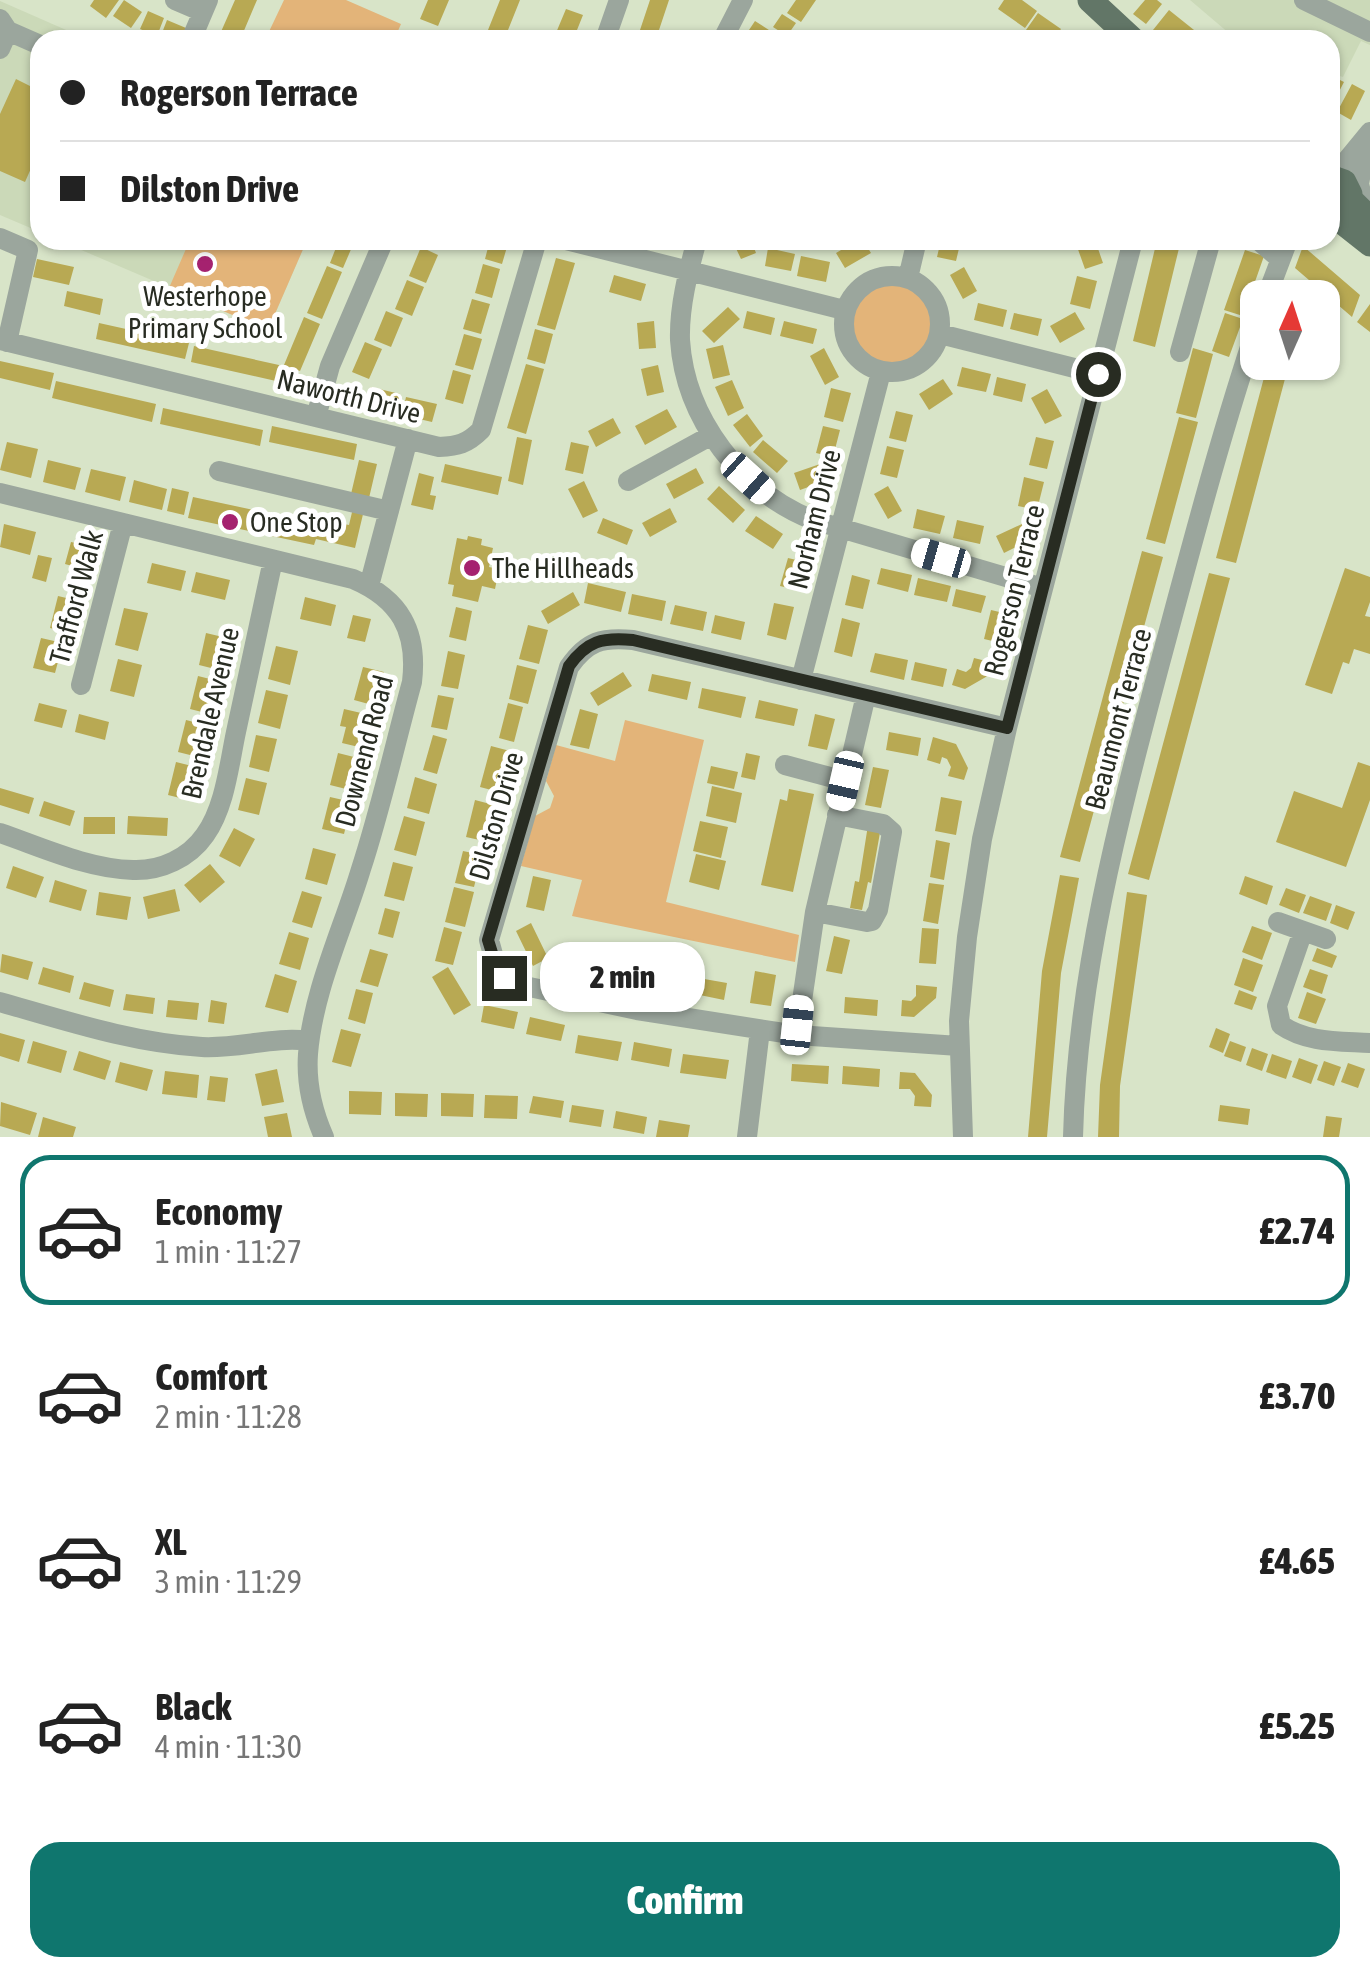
<!DOCTYPE html>
<html lang="en">
<head>
<meta charset="utf-8">
<style>
  :root { --surface:#fff; --page:#f2f2f2; --text:#222; --muted:#767676; --line:#e0e0e0; --accent:#0f766e }
  body { margin:0; font-family:"Asap Condensed",sans-serif; background:var(--page); color:var(--text); height:100vh; display:flex; flex-direction:column; font-size:38px; white-space:nowrap }
  * { box-sizing:border-box; margin:0 }
  p { font-size:32px; color:var(--muted) }
  .icon { flex:none; width:55px; height:55px; fill:none; stroke:currentColor; stroke-width:2; stroke-linecap:round; stroke-linejoin:round }
  .map { position:relative; height:1137px; overflow:hidden }
  .sheet { display:flex; flex-direction:column; background:var(--surface); flex:1 }
  .sheet>* { flex:none }
  .guide { position:absolute; left:30px; top:30px; width:1310px; height:220px; border-radius:30px; box-shadow:0 2px 8px #0004; display:grid; align-content:center; height:220px; padding:0 30px; background:var(--surface) }
  .needle { width:65px; rotate:3deg }
  .fabs { position:absolute; left:1240px; top:280px; display:grid; gap:20px }
  .fabs a { display:grid; place-items:center; width:100px; height:100px; border-radius:20px; background:var(--surface); box-shadow:0 2px 8px #0004; font-size:50px }
  .end { position:absolute; width:45px; height:45px; margin:-22px; border:12px solid #282c22; background:#fff; box-shadow:0 0 0 5px #fff }
  .from { border-radius:50% }
  .bubble { position:absolute; height:70px; border-radius:30px; background:var(--surface); box-shadow:0 2px 8px #0004; font-size:32px; font-weight:800; line-height:70px; text-align:center }
  .car { position:absolute; width:30px; height:60px; margin:-30px -15px; border-radius:12px; box-shadow:0 0 8px 2px #0007; background:linear-gradient(#fff 24%,#345 0 40%,#fff 0 76%,#345 0 86%,#fff 0) }
  .guide b { display:flex; align-items:center; gap:35px; height:95px; font-size:38px }
  .guide b+b { border-top:2px solid var(--line) }
  .guide i { width:25px; height:25px; background:var(--text) }
  ul { padding:18px 0 0; list-style:none }
  li { display:flex; align-items:center; gap:30px; height:150px; margin:0 20px 15px; padding:0 10px; border:5px solid transparent; border-radius:30px }
  li div { flex:1 }
  li b { display:block; font-size:38px }
  li em { font-style:normal; font-weight:800 }
  li.selected { border-color:var(--accent) }
  li>.icon { width:90px; height:90px; stroke-width:1.5 }
  .button { display:flex; gap:20px; margin-top:auto; padding:20px 30px }
  .button a { flex:1; height:115px; border-radius:30px; background:var(--accent); color:#fff; font-size:40px; font-weight:800; line-height:115px; text-align:center }
  .map>svg:first-child { display:block }
  .built { fill:#cbd9b8 }
  .green { fill:#e3b479 }
  .building { fill:#b8a953 }
  .lines { fill:none; stroke-linecap:round; stroke-linejoin:round }
  .minor { stroke:#9ba69d; stroke-width:20 }
  .major { stroke:#627667; stroke-width:25 }
  .route { stroke:#282c22; stroke-width:12 }
  .poi-dot { fill:#a5226f; stroke:#fff; stroke-width:4 }
  .labels { text-anchor:middle; dominant-baseline:central; stroke-width:10; stroke-linejoin:round; paint-order:stroke }
  .poi-label { font-size:28px; fill:#282c22; stroke:#fff; text-anchor:start }
  .street-label { font-size:28px; fill:#282c22; stroke:#fff }
</style>
</head>
<body>
<div class="map">
<svg width="1370" height="1137" viewBox="0 0 1370 1137">
  <rect width="100%" height="100%" fill="#d8e4c8"/>
  <path class="built" d="M1190 0H1370V45L1361 41 1343 77 1330 73V40H1237Z
    M0 1 89 40H40V232L0 215Z
    M58 240H307L268 330Z"/>
  <path class="green" d="M284 0H346L401 24 394 40H265Z
    M223 240H307L268 330 169 288 189 242 200 246Z
    M852 324a41 41 0 1 1 82 0a41 41 0 1 1-82 0Z
    M625 720 704 740 666 902 799 935 795 962 572 916 582 880 521 866 535 816 550 808 554 796 546 781 556 745 615 761Z"/>
  <path class="building" d="M94 0H119L106 18 90 6Z
    M124 0 142 12 131 28 113 16Z
    M235 0H257L240 40 220 34Z
    M428 0H449L438 26 420 19Z
    M500 0H520L504 40H484Z
    M650 0H669L656 39 639 33Z
    M796 0H816L801 22 787 13Z
    M1004 0H1022L1037 11 1025 28 998 9Z
    M1145 0H1157L1162 4 1146 24 1133 14Z
    M566 9 583 15 573 40H553Z
    M1169 10 1194 30 1186 40H1166L1153 30Z
    M148 11 164 18 157 36 140 29Z
    M1038 13 1061 29 1053 40H1039L1026 30Z
    M782 14 796 23 787 36 773 27Z
    M167 20 186 28 181 40 160 38Z
    M755 21 772 32 767 40H750L745 36Z
    M1332 76 1344 82 1330 109V79Z
    M16 79 40 91V148L25 182 0 171V114Z
    M1352 84 1365 91 1351 120 1337 112Z
    M339 240H355L343 268 330 263Z
    M490 240H509L502 264 485 259Z
    M732 240H751L756 253 741 259Z
    M858 240H863L871 253 845 268 836 253Z
    M941 240H961L956 261 937 257Z
    M1095 240 1103 263 1085 269 1075 241Z
    M1157 240H1181L1155 347 1133 341Z
    M1303 246 1360 295 1352 317 1295 268Z
    M421 247 438 255 426 283 409 276Z
    M768 248 795 254 791 271 765 266Z
    M1245 250 1264 256 1243 316 1224 310Z
    M801 256 830 262 826 282 797 276Z
    M556 258 575 263 555 330 537 325Z
    M37 259 74 267 69 285 33 277Z
    M483 264 500 269 492 298 475 293Z
    M327 266 342 272 322 319 307 313Z
    M964 267 977 291 963 299 950 275Z
    M614 275 646 284 641 301 609 292Z
    M1077 276 1097 281 1090 309 1070 304Z
    M407 280 424 287 412 316 395 309Z
    M67 291 103 299 100 315 64 306Z
    M472 299 490 304 481 334 463 329Z
    M978 303 1007 310 1003 327 974 320Z
    M1370 304V332L1357 322Z
    M728 307 740 319 714 343 702 331Z
    M386 311 403 318 391 347 374 340Z
    M747 311 775 318 771 335 743 328Z
    M1075 312 1085 329 1060 343 1050 326Z
    M1014 313 1042 319 1038 336 1010 329Z
    M1225 313 1243 319 1229 357 1212 351Z
    M304 317 320 324 300 371 284 365Z
    M654 321 656 348 639 349 637 323Z
    M784 321 817 329 813 344 780 336Z
    M99 323 189 343 185 359 96 339Z
    M535 329 553 334 545 364 527 359Z
    M464 334 482 339 473 370 455 365Z
    M365 342 382 349 369 379 352 372Z
    M723 345 730 375 713 379 706 349Z
    M194 346 279 365 276 381 191 362Z
    M824 348 839 377 825 385 810 356Z
    M1193 348 1213 354 1196 418 1176 413Z
    M0 361 54 373 50 390 0 378Z
    M526 364 544 369 526 434 507 428Z
    M658 365 664 392 647 396 641 369Z
    M962 367 991 374 986 392 957 386Z
    M453 370 471 375 463 404 445 399Z
    M1266 370 1286 375 1236 563 1216 558Z
    M997 377 1026 384 1022 402 993 395Z
    M943 379 953 394 929 410 919 394Z
    M732 380 744 408 728 416 715 387Z
    M56 381 156 404 152 422 52 398Z
    M371 387 400 394 396 414 366 407Z
    M831 388 851 393 843 422 824 417Z
    M1047 389 1062 416 1045 424 1031 398Z
    M406 397 437 404 432 422 402 415Z
    M163 408 263 430 260 446 160 424Z
    M667 409 677 427 645 445 635 426Z
    M896 411 913 415 906 442 889 438Z
    M747 414 763 436 750 447 733 425Z
    M1179 417 1198 422 1165 544 1146 539Z
    M613 418 621 433 596 447 588 431Z
    M272 426 357 444 354 460 269 442Z
    M823 426 840 430 833 457 816 453Z
    M517 437 532 440 523 485 508 481Z
    M1036 437 1054 441 1047 469 1029 465Z
    M763 440 788 461 777 473 753 452Z
    M7 442 38 449 31 478 0 470Z
    M571 442 589 446 583 474 565 470Z
    M887 446 904 450 897 478 880 474Z
    M48 460 81 468 75 490 43 482Z
    M359 460 377 464 369 498 351 494Z
    M823 463 828 480 800 490 794 473Z
    M445 464 502 477 498 495 441 482Z
    M696 468 704 483 674 499 666 484Z
    M91 469 126 477 120 501 85 492Z
    M419 473 434 477 430 495 436 496 433 510 411 505Z
    M1024 477 1044 482 1037 510 1018 506Z
    M134 480 167 489 162 510 129 502Z
    M584 481 598 511 583 518 568 489Z
    M719 486 745 510 733 523 707 499Z
    M888 486 902 511 888 519 874 494Z
    M172 488 189 492 184 515 167 511Z
    M193 497 319 524 320 519 349 525 353 508 364 510 355 548 316 539 314 545 188 518Z
    M670 508 677 522 650 537 642 523Z
    M917 509 945 516 940 534 913 528Z
    M756 516 783 534 773 549 745 531Z
    M603 518 633 530 627 545 597 533Z
    M957 520 984 526 980 544 953 538Z
    M4 524 36 532 30 555 0 547Z
    M1022 524 1030 540 1004 553 996 536Z
    M468 536 482 539 481 545 493 548 489 567 499 569 495 589 482 586 478 602 452 596 454 585 448 584 457 538 467 540Z
    M71 542 89 546 83 569 65 564Z
    M1142 551 1163 557 1080 862 1060 857Z
    M38 555 52 558 46 582 32 578Z
    M788 558 805 562 797 590 780 586Z
    M152 563 186 571 181 591 147 583Z
    M881 568 912 575 908 592 877 584Z
    M1345 568 1370 577V602L1365 616 1370 617V654L1354 649 1349 664 1343 662 1332 694 1305 685Z
    M196 572 230 580 225 600 191 592Z
    M1209 573 1230 578 1149 880 1128 874Z
    M852 575 870 580 863 609 845 605Z
    M918 578 951 586 947 602 914 595Z
    M588 583 626 592 621 612 584 603Z
    M956 589 986 596 981 613 952 606Z
    M573 592 580 605 548 624 541 611Z
    M632 594 666 601 662 621 628 614Z
    M58 596 79 601 71 633 50 628Z
    M305 597 336 605 331 626 300 619Z
    M774 603 794 607 786 640 767 635Z
    M675 605 707 612 703 631 670 624Z
    M456 607 472 611 466 641 449 637Z
    M124 608 148 613 138 651 115 645Z
    M991 610 1008 614 1001 643 984 639Z
    M353 615 371 619 365 642 347 638Z
    M715 615 745 622 741 640 711 633Z
    M842 618 860 623 852 657 834 652Z
    M528 625 548 630 539 664 519 659Z
    M206 633 227 638 219 670 199 665Z
    M41 638 63 643 55 673 33 668Z
    M276 646 298 651 290 685 268 679Z
    M448 651 465 655 458 689 441 686Z
    M875 653 908 660 904 680 870 672Z
    M974 658 994 663 991 674 965 689 952 685 957 669 966 672 971 668Z
    M118 659 142 665 134 697 110 691Z
    M915 662 947 669 943 687 911 680Z
    M517 665 537 670 528 704 509 699Z
    M363 667 384 672 376 706 354 700Z
    M623 672 632 686 598 706 590 693Z
    M652 674 691 682 687 700 648 691Z
    M198 676 218 681 210 714 190 709Z
    M702 688 746 697 741 718 698 708Z
    M266 690 288 695 280 729 258 723Z
    M438 695 454 698 447 730 431 727Z
    M759 700 798 709 794 726 755 718Z
    M39 703 67 710 62 728 34 721Z
    M508 703 523 707 514 742 499 738Z
    M344 709 374 716 363 748 342 743 346 727 340 726Z
    M580 709 598 714 589 749 570 745Z
    M79 714 109 722 105 740 75 732Z
    M815 714 835 719 827 750 808 746Z
    M186 720 206 725 198 757 178 752Z
    M889 732 921 738 918 756 886 750Z
    M256 735 277 739 269 772 249 767Z
    M433 735 447 739 437 774 423 770Z
    M933 737 956 744 968 768 964 780 948 776 951 767 947 759 942 757 940 764 927 760Z
    M491 746 510 751 499 792 480 787Z
    M338 753 362 759 354 791 330 785Z
    M746 753 760 756 755 780 741 777Z
    M176 762 196 767 188 800 168 795Z
    M1358 762 1370 766V800L1346 867 1276 842 1294 791 1342 808Z
    M711 766 738 772 734 789 707 783Z
    M873 767 889 770 881 808 865 805Z
    M415 777 437 784 429 814 407 808Z
    M246 778 267 783 259 815 238 810Z
    M712 786 742 793 736 823 706 816Z
    M0 788 34 798 29 814 0 805Z
    M789 789 814 794 793 892 761 885 780 799 787 801Z
    M330 797 352 802 344 834 322 829Z
    M941 797 962 801 956 835 935 831Z
    M475 800 494 805 484 841 466 837Z
    M44 801 75 811 70 826 39 816Z
    M128 816 168 818 167 836 127 834Z
    M404 816 425 822 416 856 394 850Z
    M84 817H115V834H83Z
    M700 821 728 827 721 858 693 851Z
    M868 825 881 827 871 883 868 882 862 910 850 908 855 881 859 882Z
    M234 828 255 839 240 867 219 856Z
    M936 840 950 843 944 880 930 877Z
    M313 848 336 854 327 885 305 879Z
    M463 851 482 855 474 887 455 883Z
    M696 854 726 861 719 890 689 882Z
    M393 862 413 867 404 901 384 896Z
    M210 864 225 882 200 903 184 885Z
    M13 866 44 877 36 898 6 888Z
    M1060 875 1079 878 1061 973 1047 1137H1028L1042 971Z
    M533 876 551 880 544 911 526 907Z
    M1245 876 1273 886 1267 905 1239 894Z
    M55 880 87 890 81 911 49 902Z
    M929 883 944 885 938 924 923 921Z
    M454 887 474 892 465 927 445 922Z
    M1286 888 1306 895 1299 913 1279 905Z
    M175 889 180 911 148 919 143 897Z
    M302 891 322 897 312 928 292 922Z
    M99 892 131 897 127 920 96 915Z
    M1127 892 1147 895 1120 1086 1119 1137H1098L1100 1085Z
    M1310 896 1332 904 1326 921 1303 913Z
    M1336 905 1355 912 1348 930 1330 923Z
    M385 908 400 912 393 938 378 934Z
    M531 923 548 958 533 966 516 931Z
    M1252 926 1272 933 1262 960 1242 952Z
    M444 927 462 932 453 965 435 961Z
    M922 928 939 929 936 964 919 963Z
    M289 932 309 938 300 970 279 964Z
    M834 936 850 940 842 974 826 971Z
    M1317 948 1337 956 1332 968 1312 961Z
    M370 949 388 954 378 987 360 982Z
    M2 954 33 962 28 980 0 972Z
    M570 954 604 960 600 977 567 970Z
    M1243 958 1263 965 1253 992 1234 985Z
    M611 962 645 969 642 985 607 979Z
    M43 967 74 976 70 993 38 984Z
    M448 967 471 1005 454 1015 432 977Z
    M650 969 684 976 681 992 647 986Z
    M1310 969 1328 975 1322 994 1303 987Z
    M755 971 776 975 771 1006 750 1003Z
    M275 974 297 981 288 1013 265 1007Z
    M693 977 727 983 724 1000 690 993Z
    M84 982 114 990 110 1007 79 999Z
    M916 985 937 987 936 998 914 1017 901 1016 902 1000 911 1001 916 996Z
    M356 989 373 993 365 1024 348 1019Z
    M1239 990 1257 997 1252 1010 1234 1004Z
    M1307 992 1326 999 1316 1024 1298 1018Z
    M126 994 155 998 153 1014 123 1010Z
    M845 997 878 1000 877 1016 844 1013Z
    M168 1000 199 1003 197 1020 166 1017Z
    M211 1000 227 1003 224 1024 208 1022Z
    M484 1005 518 1012 514 1029 481 1022Z
    M530 1017 565 1025 561 1041 526 1034Z
    M1216 1028 1230 1034 1223 1053 1209 1047Z
    M341 1029 361 1034 351 1067 332 1062Z
    M0 1033 25 1040 19 1062 0 1056Z
    M578 1035 622 1042 618 1061 575 1053Z
    M33 1041 67 1051 61 1073 27 1063Z
    M1230 1041 1246 1047 1241 1062 1224 1056Z
    M634 1042 672 1049 669 1067 631 1060Z
    M1252 1048 1268 1054 1262 1071 1246 1065Z
    M79 1051 111 1061 105 1080 73 1070Z
    M683 1054 729 1060 726 1079 680 1073Z
    M1272 1054 1292 1061 1286 1079 1266 1072Z
    M1299 1058 1318 1065 1311 1084 1292 1077Z
    M1324 1061 1341 1067 1334 1086 1317 1080Z
    M120 1062 153 1070 147 1091 115 1082Z
    M1348 1063 1365 1069 1358 1088 1341 1082Z
    M792 1064 829 1066 828 1084 791 1081Z
    M843 1066 880 1069 879 1087 842 1084Z
    M277 1069 284 1102 262 1106 255 1074Z
    M165 1071 199 1075 197 1098 162 1094Z
    M900 1072 915 1073 932 1095 931 1107 914 1106 915 1096 910 1089H899Z
    M210 1076 228 1078 225 1102 207 1100Z
    M349 1091 382 1092 381 1115 349 1114Z
    M395 1093 428 1094 427 1117 395 1116Z
    M441 1093 474 1094 473 1117 441 1116Z
    M485 1095 518 1096 517 1119 484 1118Z
    M533 1096 564 1101 561 1118 529 1113Z
    M1 1102 37 1113 30 1135 0 1126Z
    M572 1105 604 1110 601 1127 569 1122Z
    M1220 1105 1250 1109 1248 1125 1218 1121Z
    M616 1111 647 1117 644 1134 613 1128Z
    M287 1113 292 1137H268L264 1117Z
    M1326 1116 1342 1118 1339 1137H1323Z
    M43 1117 76 1127 73 1137H38Z
    M659 1120 690 1125 688 1137H656Z"/>
  <g class="lines">
    <path class="minor" d="M175 0 203 12
      M1304 0 1370 32
      M0 19 8 31 0 49
      M8 31 40 45
      M725 35 743 0
      M191 40 208 0
      M605 40 619 0
      M1364 156 1359 184 1365 208
      M1333 177 1370 132
      M0 238 28 250 7 342
      M566 240 844 310
      M697 240C688 272 679 307 680 340 685 419 742 492 813 520L1043 588
      M1258 240 1279 258
      M844 324a48 48 0 1 1 96 0a48 48 0 1 1-96 0Z
      M908 278 917 240
      M1266 298 1288 240
      M940 334 1098 374
      M0 340 439 447C458 446 467 444 481 430L537 240
      M1180 352 1211 240
      M316 417 330 366 384 240
      M219 471 389 511
      M628 481 712 435
      M0 493 353 579C400 599 418 631 412 682 395 744 381 808 361 869 343 929 313 991 308 1054 306 1082 313 1112 324 1137
      M369 586 408 439
      M801 680 881 372
      M81 685 123 523
      M785 765 845 781
      M0 833C41 847 88 869 133 870 161 871 189 858 205 835 225 807 229 765 236 732 248 675 261 617 273 560
      M815 912 867 922 872 921 878 910 892 832 883 824 837 815
      M1278 922 1326 939
      M1303 931 1277 1006 1281 1025C1307 1043 1339 1041 1370 1043
      M0 1002C67 1021 133 1043 202 1047 238 1049 275 1036 309 1041
      M797 1035 815 912 866 695
      M959 1046 797 1035 637 1010 520 985 497 969 489 940 569 667C587 641 602 637 633 640L1007 728
      M747 1137 760 1030
      M963 1137 959 1021 967 937 982 839 1007 728 1133 240
      M1073 1137C1077 977 1118 821 1159 667 1190 552 1220 436 1258 323"/>
    <path class="major" d="M1090 0 1133 40
      M1330 177 1344 182 1350 194 1343 209 1330 213
      M1349 198 1370 219
      M1332 214 1370 244"/>
  </g>
  <g class="lines">
    <path class="route" d="M504 978 497 969 488 940 569 666C587 641 602 637 633 640L1007 728 1098 374"/>
  </g>
  <g class="poi-dot">
    <circle cx="205" cy="264" r="10"/>
    <circle cx="230" cy="522" r="10"/>
    <circle cx="472" cy="568" r="10"/>
  </g>
  <g class="labels">
    <g class="poi-label">
      <text x="205" y="296" text-anchor="middle">Westerhope<tspan x="205" dy="32">Primary School</tspan></text>
      <text x="250" y="522">One Stop</text>
      <text x="492" y="568">The Hillheads</text>
    </g>
    <g class="street-label">
      <text transform="translate(349 396) rotate(14)">Naworth Drive</text>
      <text transform="translate(814 519) rotate(-76)">Norham Drive</text>
      <text transform="translate(1014 590) rotate(-76)">Rogerson Terrace</text>
      <text transform="translate(76 597) rotate(-75)">Trafford Walk</text>
      <text transform="translate(210 713) rotate(-77)">Brendale Avenue</text>
      <text transform="translate(1118 719) rotate(-75)">Beaumont Terrace</text>
      <text transform="translate(364 751) rotate(-75)">Downend Road</text>
      <text transform="translate(496 816) rotate(-74)">Dilston Drive</text>
    </g>
  </g>
</svg>
<div class="fabs">
<a><svg class="needle" viewBox="-14 -14 28 28"><path d="M0-13l5 13h-10z" fill="#e53935"/><path d="M0 13l5-13h-10z" fill="#767676"/></svg></a>
</div>
<i class="end from" style="left:1098px;top:374px"></i>
<i class="end" style="left:504px;top:978px"></i>
<div class="bubble" style="left:540px;top:942px;width:165px">2 min</div>
<i class="car" style="left:748px;top:478px;rotate:132deg"></i>
<i class="car" style="left:941px;top:558px;rotate:286deg"></i>
<i class="car" style="left:845px;top:781px;rotate:193deg"></i>
<i class="car" style="left:797px;top:1025px;rotate:6deg"></i>
<div class="guide">
<b><i class="from"></i>Rogerson Terrace</b>
<b><i></i>Dilston Drive</b>
</div>
</div>
<section class="sheet">
<ul>
<li class="selected"><svg class="icon" aria-label="car" viewBox="0 0 24 24"><path d="M5 17H2v-5l4-1 3-4h7l3 4 3 1v5h-3M9 17h6M6 11h13"/><circle cx="7" cy="17" r="2"/><circle cx="17" cy="17" r="2"/></svg><div><b>Economy</b><p>1 min · 11:27</p></div><em>£2.74</em></li>
<li><svg class="icon" aria-label="car" viewBox="0 0 24 24"><path d="M5 17H2v-5l4-1 3-4h7l3 4 3 1v5h-3M9 17h6M6 11h13"/><circle cx="7" cy="17" r="2"/><circle cx="17" cy="17" r="2"/></svg><div><b>Comfort</b><p>2 min · 11:28</p></div><em>£3.70</em></li>
<li><svg class="icon" aria-label="car" viewBox="0 0 24 24"><path d="M5 17H2v-5l4-1 3-4h7l3 4 3 1v5h-3M9 17h6M6 11h13"/><circle cx="7" cy="17" r="2"/><circle cx="17" cy="17" r="2"/></svg><div><b>XL</b><p>3 min · 11:29</p></div><em>£4.65</em></li>
<li><svg class="icon" aria-label="car" viewBox="0 0 24 24"><path d="M5 17H2v-5l4-1 3-4h7l3 4 3 1v5h-3M9 17h6M6 11h13"/><circle cx="7" cy="17" r="2"/><circle cx="17" cy="17" r="2"/></svg><div><b>Black</b><p>4 min · 11:30</p></div><em>£5.25</em></li>
</ul>
<div class="button"><a>Confirm</a></div>
</section>
</body>
</html>
